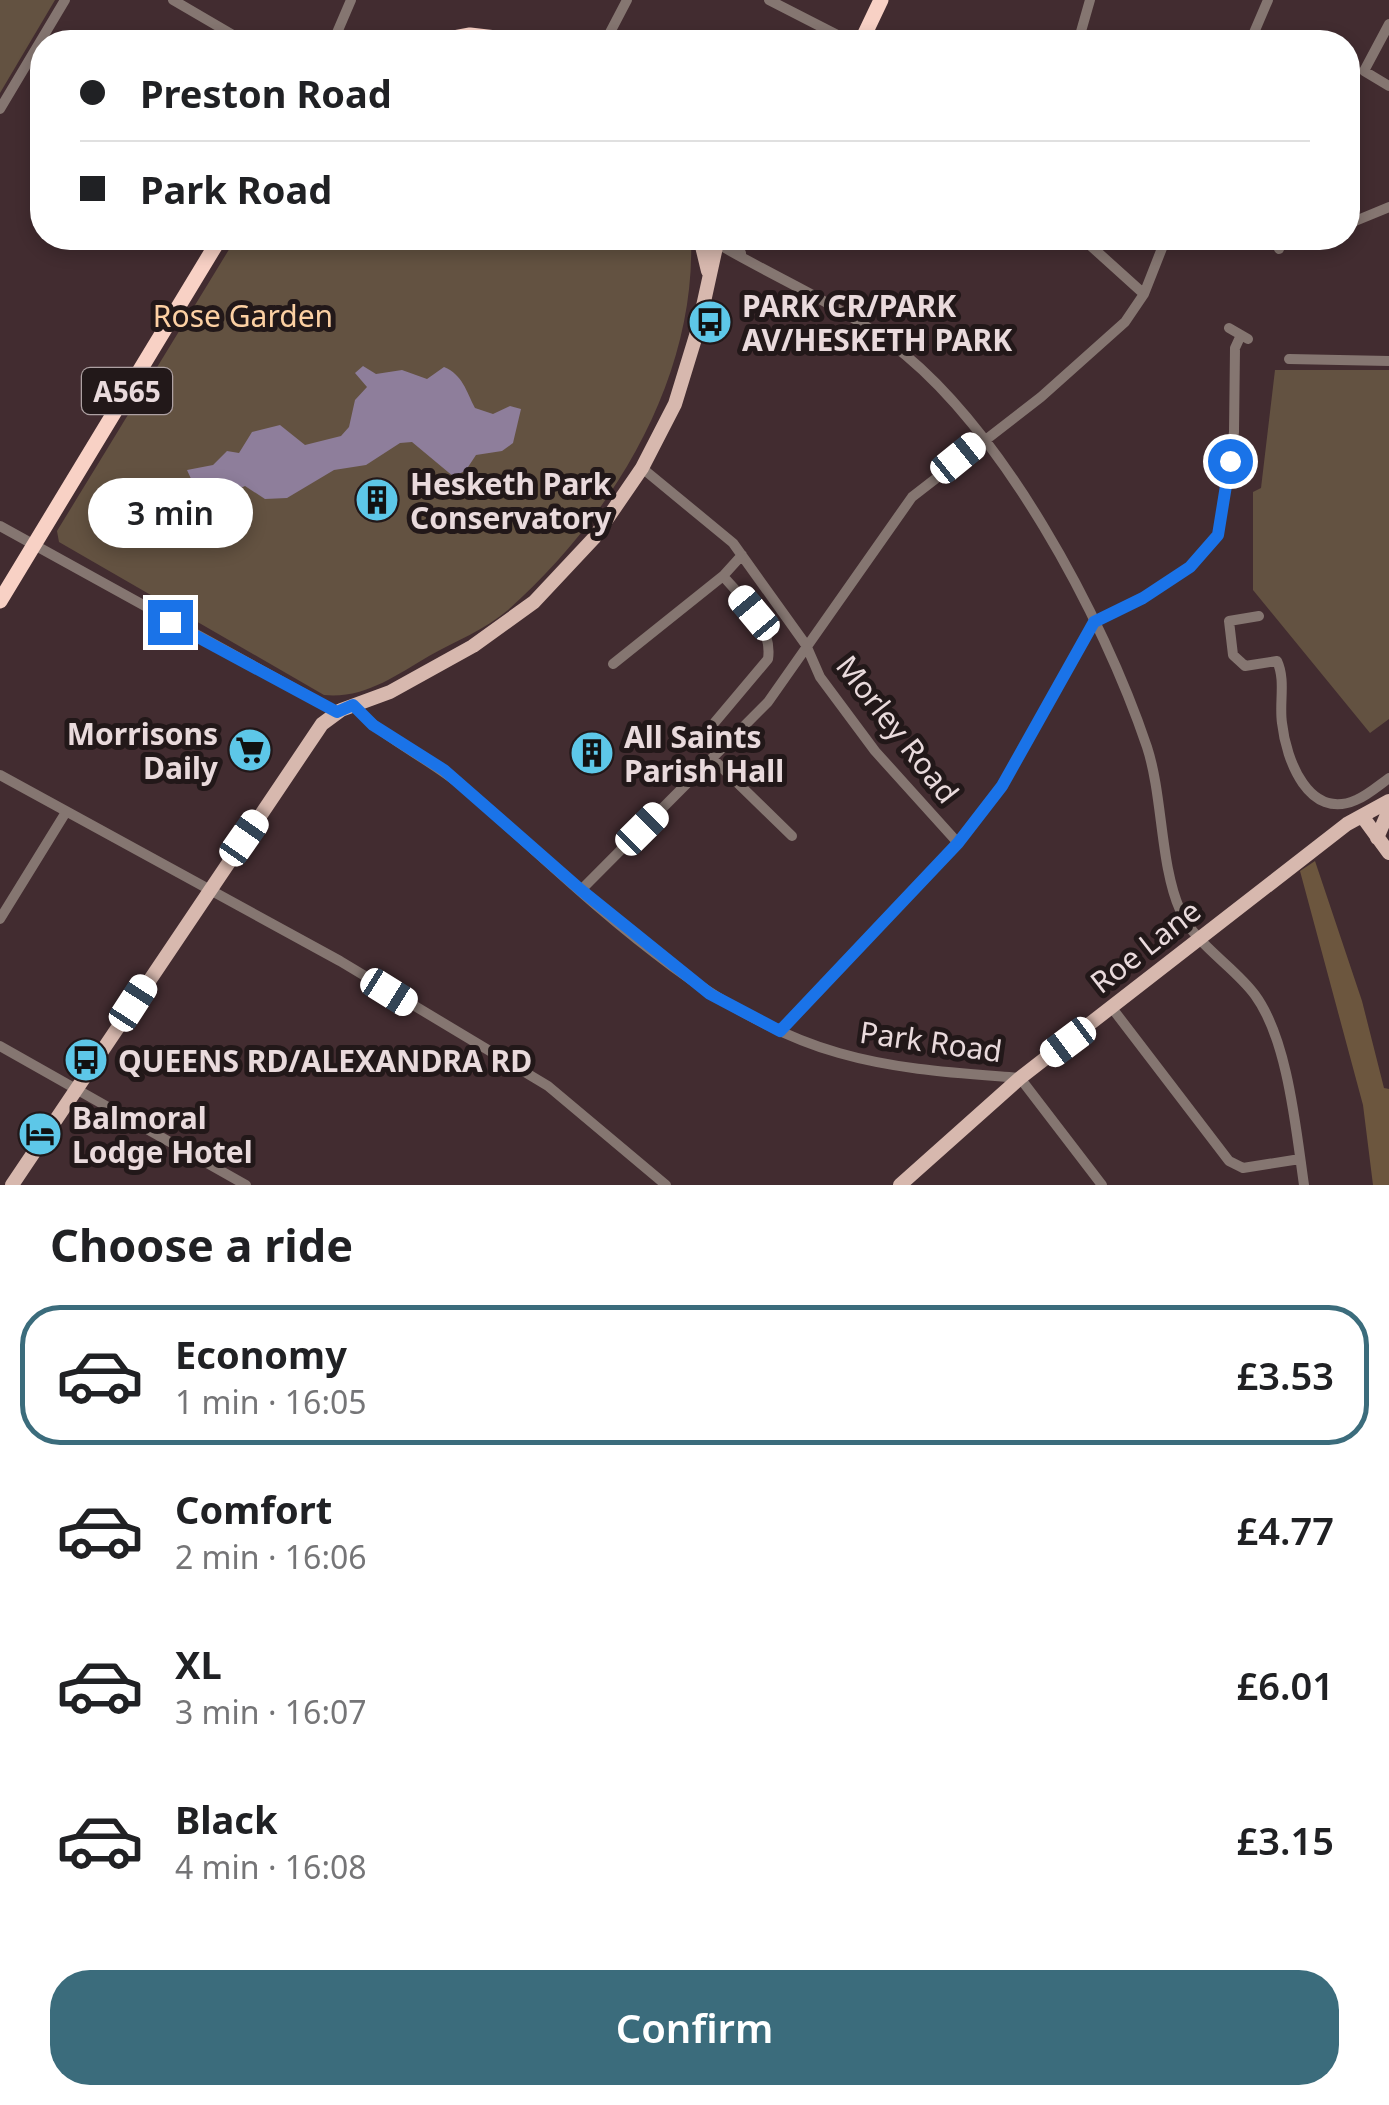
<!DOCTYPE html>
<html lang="en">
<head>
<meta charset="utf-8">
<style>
  :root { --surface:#fff; --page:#f6f6f6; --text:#202124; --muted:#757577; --line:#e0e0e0; --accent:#3b6c7c }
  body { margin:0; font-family:"Noto Sans",sans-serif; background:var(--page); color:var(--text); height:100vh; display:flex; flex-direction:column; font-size:38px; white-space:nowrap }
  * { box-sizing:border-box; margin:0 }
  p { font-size:32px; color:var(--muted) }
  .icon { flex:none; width:55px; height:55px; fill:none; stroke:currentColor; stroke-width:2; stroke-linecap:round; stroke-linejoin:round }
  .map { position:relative; height:1185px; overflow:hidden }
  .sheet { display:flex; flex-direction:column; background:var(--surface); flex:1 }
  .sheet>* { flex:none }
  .hud { position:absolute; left:30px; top:30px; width:1330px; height:220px; border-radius:40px; box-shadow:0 5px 15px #0003; display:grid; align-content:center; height:220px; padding:0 50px; background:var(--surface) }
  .end { position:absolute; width:45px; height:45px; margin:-22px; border:12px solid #1a73e8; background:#fff; box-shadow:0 0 0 5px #fff }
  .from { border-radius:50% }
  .bubble { position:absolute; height:70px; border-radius:35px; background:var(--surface); box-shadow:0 5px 15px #0003; font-size:32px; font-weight:600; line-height:70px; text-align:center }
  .car { position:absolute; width:30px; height:60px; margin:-30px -15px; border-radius:12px; box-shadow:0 0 8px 2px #0007; background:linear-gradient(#fff 24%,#345 0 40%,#fff 0 76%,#345 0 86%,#fff 0) }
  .hud b { display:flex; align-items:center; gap:35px; height:95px; font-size:38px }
  .hud b+b { border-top:2px solid var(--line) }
  .hud i { width:25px; height:25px; background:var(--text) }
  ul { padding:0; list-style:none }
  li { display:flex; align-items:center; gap:30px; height:140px; margin:0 20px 15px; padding:0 30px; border:5px solid transparent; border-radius:40px }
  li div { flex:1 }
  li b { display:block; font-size:38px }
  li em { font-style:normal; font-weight:600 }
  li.selected { border-color:var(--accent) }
  li>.icon { width:90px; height:90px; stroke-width:1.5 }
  h2 { padding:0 50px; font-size:45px; line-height:120px }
  .primary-button { display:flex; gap:20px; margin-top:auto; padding:20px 50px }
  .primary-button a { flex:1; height:115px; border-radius:40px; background:var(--accent); color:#fff; font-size:40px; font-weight:600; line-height:115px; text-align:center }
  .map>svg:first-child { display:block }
  .green { fill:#635241 }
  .forest { fill:#6c563e }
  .water { fill:#8e7e9b }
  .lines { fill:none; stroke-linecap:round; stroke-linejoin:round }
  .minor { stroke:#857671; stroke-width:10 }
  .major { stroke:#d7b8ae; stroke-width:14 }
  .highway { stroke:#f8d1c5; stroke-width:15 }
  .route { stroke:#1a73e8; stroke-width:12 }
  .labels { text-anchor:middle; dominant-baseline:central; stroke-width:10; stroke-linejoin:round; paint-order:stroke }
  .shield { fill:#221819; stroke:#ada0a2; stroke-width:2.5 }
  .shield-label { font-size:28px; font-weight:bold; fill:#e9dadc }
  .poi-label { font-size:30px; font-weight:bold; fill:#e9dadc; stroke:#221819; text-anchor:start }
  .park-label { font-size:30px; fill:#fcd0a3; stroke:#221819 }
  .street-label { font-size:30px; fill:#e9dadc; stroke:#221819 }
</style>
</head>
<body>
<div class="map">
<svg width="1389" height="1185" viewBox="0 0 1389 1185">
  <rect width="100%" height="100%" fill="#422c30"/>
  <path class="green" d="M0 0H55L0 93Z
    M236 238H691C696 380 612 517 508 610 486 629 454 642 429 656 395 676 364 699 324 695L59 542 57 531Z
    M1275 370H1389V719L1370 733 1253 590V492L1261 488Z"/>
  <path class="forest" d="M1315 861 1362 1001 1384 1088 1389 1089V1185H1373L1363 1105 1300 871Z"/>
  <path class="water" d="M363 366 376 374 402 370 427 379 444 367C463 375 466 391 475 408L493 414 510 406 521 409 513 443 502 451 476 455 466 470 454 477 412 442 400 443 366 465 334 470 287 498 265 499 245 486 198 508V494L187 470 213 465 227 451 239 453 252 432 280 425 305 445 341 436 349 427 355 400 367 387 355 373Z"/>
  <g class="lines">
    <path class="minor" d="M173 0 245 42
      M769 0 851 42
      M1389 24 1364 71 1389 86
      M333 42 351 0
      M605 42 627 0
      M1078 42 1090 0
      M1250 42 1268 0
      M0 109 65 0
      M1348 224 1389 207
      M719 238 725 248C777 278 839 305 889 342 1001 425 1103 616 1147 747 1163 796 1160 865 1180 910 1194 944 1234 966 1255 995 1288 1040 1296 1130 1304 1185
      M732 238 741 253
      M1082 238 1144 294
      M1299 238H1310
      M1279 249 1283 238
      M1229 328 1248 339
      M1289 359 1389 361
      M642 468 733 543 806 645 820 677 875 751 958 843
      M0 526 337 712
      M723 576 742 555
      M1259 616 1229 621 1233 655 1245 666 1277 661C1286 680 1279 703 1282 723 1286 760 1309 821 1356 800 1368 795 1379 785 1389 778
      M613 664 723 576C743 599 773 626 768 659L715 722
      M353 705C385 741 432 759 468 791 577 886 697 1013 839 1053 898 1070 958 1073 1020 1078L1102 1185
      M712 758 792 836
      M0 775 340 961 548 1086 666 1185
      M581 890 768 702 912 497 1041 397 1125 322 1144 294 1166 238
      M0 919 66 812
      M1112 1008 1229 1161 1243 1168 1300 1159
      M780 1031 958 843 1002 786 1095 621 1143 598 1190 567 1218 535 1234 432 1235 348 1241 335
      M0 1046 246 1185"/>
    <path class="major" d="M700 238 708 271
      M1362 816 1389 853
      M1377 838 1389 810
      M12 1185 322 724 341 710 390 692 473 646 534 602 594 538 642 468 675 404 698 329 718 238
      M900 1185 1020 1078 1347 824 1389 801"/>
    <path class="highway" d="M432 42 470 35 532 42
      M861 42 881 0
      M713 238H716
      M0 601 220 238"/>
  </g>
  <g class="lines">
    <path class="route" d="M170 622 337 712 353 705 373 725 444 770 581 890 710 994 780 1031 958 843 1002 786 1094 622 1143 598 1190 567 1218 535 1230 461"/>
  </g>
  <defs>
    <symbol id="bus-disc" viewBox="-11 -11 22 22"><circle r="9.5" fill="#5dc7e8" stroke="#221819"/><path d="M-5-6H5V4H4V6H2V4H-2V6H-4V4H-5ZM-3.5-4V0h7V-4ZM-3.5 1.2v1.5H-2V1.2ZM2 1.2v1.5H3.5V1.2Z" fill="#111"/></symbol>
    <symbol id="building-disc" viewBox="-11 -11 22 22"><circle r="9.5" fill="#5dc7e8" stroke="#221819"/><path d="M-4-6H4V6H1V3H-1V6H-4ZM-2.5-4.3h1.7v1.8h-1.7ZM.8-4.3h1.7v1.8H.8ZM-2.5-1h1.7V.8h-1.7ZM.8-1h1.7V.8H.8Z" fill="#111"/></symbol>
    <symbol id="supermarket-disc" viewBox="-11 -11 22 22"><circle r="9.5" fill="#5dc7e8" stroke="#221819"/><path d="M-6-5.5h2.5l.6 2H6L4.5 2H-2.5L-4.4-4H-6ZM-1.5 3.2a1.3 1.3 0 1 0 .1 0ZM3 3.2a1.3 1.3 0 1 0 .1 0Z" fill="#111"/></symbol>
    <symbol id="hotel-disc" viewBox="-11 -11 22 22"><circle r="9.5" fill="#5dc7e8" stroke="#221819"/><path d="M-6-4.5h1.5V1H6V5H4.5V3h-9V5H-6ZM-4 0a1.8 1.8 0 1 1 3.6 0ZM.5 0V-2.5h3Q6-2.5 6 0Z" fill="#111"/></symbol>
  </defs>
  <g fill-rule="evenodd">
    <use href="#bus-disc" x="685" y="297" width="50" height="50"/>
    <use href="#building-disc" x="352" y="475" width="50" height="50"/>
    <use href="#supermarket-disc" x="225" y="725" width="50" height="50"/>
    <use href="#building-disc" x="567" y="728" width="50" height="50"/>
    <use href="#bus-disc" x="61" y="1035" width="50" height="50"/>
    <use href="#hotel-disc" x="15" y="1109" width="50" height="50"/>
  </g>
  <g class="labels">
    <rect class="shield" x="82" y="368" width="90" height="46" rx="8"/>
    <g class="shield-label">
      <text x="127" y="391">A565</text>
    </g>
    <g class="poi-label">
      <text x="742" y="305">PARK CR/PARK<tspan x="742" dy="34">AV/HESKETH PARK</tspan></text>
      <text x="410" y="483">Hesketh Park<tspan x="410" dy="34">Conservatory</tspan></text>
      <text x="218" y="733" text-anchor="end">Morrisons<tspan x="218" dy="34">Daily</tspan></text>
      <text x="624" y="736">All Saints<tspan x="624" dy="34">Parish Hall</tspan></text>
      <text x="118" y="1060">QUEENS RD/ALEXANDRA RD</text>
      <text x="72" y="1117">Balmoral<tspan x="72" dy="34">Lodge Hotel</tspan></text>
    </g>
    <g class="park-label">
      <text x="243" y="315">Rose Garden</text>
    </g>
    <g class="street-label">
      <text transform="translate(898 729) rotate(52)">Morley Road</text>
      <text transform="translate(1145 946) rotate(-38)">Roe Lane</text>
      <text transform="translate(931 1041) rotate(8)">Park Road</text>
    </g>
  </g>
</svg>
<i class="end from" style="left:1230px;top:461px"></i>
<i class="end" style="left:170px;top:622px"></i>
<div class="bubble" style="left:88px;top:478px;width:165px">3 min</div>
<i class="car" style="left:958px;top:458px;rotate:51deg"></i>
<i class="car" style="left:754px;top:613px;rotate:320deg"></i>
<i class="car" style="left:642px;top:829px;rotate:45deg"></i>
<i class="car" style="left:244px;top:838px;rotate:35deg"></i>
<i class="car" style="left:389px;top:992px;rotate:122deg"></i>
<i class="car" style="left:133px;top:1003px;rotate:33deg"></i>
<i class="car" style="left:1068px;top:1042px;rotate:233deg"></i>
<div class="hud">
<b><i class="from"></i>Preston Road</b>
<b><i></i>Park Road</b>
</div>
</div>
<section class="sheet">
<h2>Choose a ride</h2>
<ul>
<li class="selected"><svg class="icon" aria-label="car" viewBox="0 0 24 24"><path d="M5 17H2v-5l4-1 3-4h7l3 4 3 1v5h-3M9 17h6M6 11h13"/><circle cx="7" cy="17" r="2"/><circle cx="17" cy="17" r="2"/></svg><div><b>Economy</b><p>1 min · 16:05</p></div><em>£3.53</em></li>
<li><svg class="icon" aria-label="car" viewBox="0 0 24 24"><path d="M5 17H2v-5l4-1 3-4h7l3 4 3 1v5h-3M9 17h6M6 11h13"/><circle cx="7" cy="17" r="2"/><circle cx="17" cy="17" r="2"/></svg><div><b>Comfort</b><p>2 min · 16:06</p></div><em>£4.77</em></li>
<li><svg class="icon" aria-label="car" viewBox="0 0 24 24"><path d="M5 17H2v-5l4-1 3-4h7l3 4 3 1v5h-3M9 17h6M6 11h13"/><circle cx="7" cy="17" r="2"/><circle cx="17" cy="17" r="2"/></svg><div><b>XL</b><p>3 min · 16:07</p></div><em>£6.01</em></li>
<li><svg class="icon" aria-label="car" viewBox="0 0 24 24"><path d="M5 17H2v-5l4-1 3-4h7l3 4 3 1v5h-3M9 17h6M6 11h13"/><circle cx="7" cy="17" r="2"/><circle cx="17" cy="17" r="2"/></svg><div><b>Black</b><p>4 min · 16:08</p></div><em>£3.15</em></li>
</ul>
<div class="primary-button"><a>Confirm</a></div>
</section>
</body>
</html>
